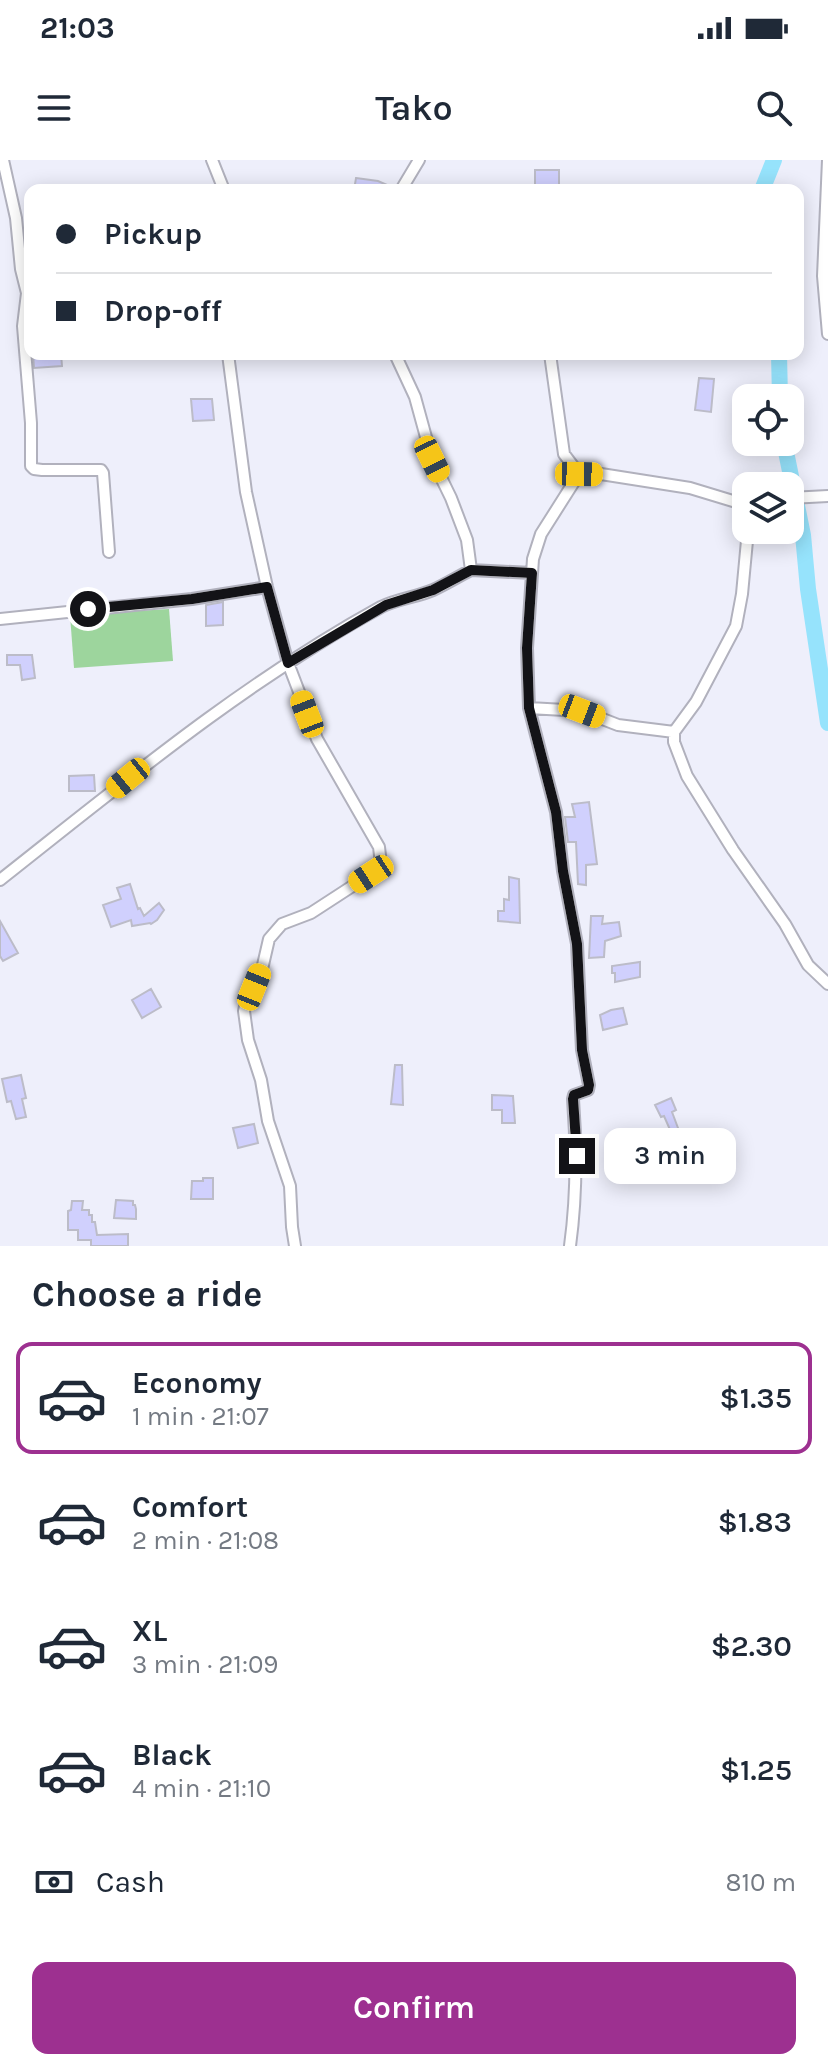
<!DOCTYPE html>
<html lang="en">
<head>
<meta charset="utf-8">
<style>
  :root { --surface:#fff; --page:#f2f2f3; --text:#1f2937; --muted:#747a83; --line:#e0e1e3; --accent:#9d3090 }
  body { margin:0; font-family:Karla,sans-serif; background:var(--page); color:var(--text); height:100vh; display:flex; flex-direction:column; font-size:30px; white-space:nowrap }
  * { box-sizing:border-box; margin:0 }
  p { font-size:26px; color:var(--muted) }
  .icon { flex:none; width:44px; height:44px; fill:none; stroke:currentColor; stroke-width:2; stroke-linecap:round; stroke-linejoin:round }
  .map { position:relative; height:1086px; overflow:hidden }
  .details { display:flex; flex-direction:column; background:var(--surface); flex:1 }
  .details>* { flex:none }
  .hud { position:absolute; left:24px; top:24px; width:780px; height:176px; border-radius:16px; box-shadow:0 4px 20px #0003; display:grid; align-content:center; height:176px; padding:0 32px; background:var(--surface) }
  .tools { position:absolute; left:732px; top:224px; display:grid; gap:16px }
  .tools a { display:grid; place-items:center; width:72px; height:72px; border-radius:16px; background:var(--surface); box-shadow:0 4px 20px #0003; font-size:40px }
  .end { position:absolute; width:36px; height:36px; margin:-18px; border:10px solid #131317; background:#fff; box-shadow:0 0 0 4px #fff }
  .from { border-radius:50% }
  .bubble { position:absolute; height:56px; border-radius:16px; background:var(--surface); box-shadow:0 4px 20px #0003; font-size:26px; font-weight:600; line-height:56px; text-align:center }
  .car { position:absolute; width:24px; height:48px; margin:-24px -12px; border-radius:10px; box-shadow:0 0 6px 2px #0007; background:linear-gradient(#f5c518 24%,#345 0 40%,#f5c518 0 76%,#345 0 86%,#f5c518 0) }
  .hud b { display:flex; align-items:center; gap:28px; height:76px; font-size:30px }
  .hud b+b { border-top:2px solid var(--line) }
  .hud i { width:20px; height:20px; background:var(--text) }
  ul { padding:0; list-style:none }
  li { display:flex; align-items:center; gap:24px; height:112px; margin:0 16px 12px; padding:0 16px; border:4px solid transparent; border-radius:16px }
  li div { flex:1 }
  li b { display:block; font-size:30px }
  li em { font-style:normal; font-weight:600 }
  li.on { border-color:var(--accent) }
  li>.icon { width:72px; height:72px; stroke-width:1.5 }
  h2 { padding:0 32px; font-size:36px; line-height:96px }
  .pay { display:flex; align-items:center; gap:20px; height:88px; padding:0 32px; font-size:30px }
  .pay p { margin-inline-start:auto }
  .button { display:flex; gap:16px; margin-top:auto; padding:16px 32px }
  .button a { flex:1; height:92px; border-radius:16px; background:var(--accent); color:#fff; font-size:32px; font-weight:600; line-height:92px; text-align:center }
  .status { display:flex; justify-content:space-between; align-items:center; height:56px; padding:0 40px; background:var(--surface); direction:ltr }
  .status svg { height:22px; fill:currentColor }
  header { display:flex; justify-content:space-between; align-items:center; height:104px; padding:0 32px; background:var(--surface); font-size:36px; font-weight:600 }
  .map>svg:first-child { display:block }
  .green { fill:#9dd59d }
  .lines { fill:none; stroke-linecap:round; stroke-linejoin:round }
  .river { stroke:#96e3fc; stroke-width:16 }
  .building { fill:#d0d0fd; stroke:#bcbcc8; stroke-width:2 }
  .street-casing { stroke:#b1b1bd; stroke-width:14 }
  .street { stroke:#fff; stroke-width:10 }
  .route { stroke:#131317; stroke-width:10 }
</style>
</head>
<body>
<div class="status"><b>21:03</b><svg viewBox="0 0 49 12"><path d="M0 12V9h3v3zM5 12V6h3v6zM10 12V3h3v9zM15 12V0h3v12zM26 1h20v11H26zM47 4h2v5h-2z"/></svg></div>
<header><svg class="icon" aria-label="menu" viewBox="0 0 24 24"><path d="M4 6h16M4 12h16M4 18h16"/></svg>Tako<svg class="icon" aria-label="search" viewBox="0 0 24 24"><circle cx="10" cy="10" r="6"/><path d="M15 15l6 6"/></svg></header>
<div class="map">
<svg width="828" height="1086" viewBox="0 0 828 1086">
  <rect width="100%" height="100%" fill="#eeeffb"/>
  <path class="green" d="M169 449 173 501 74 508 70 455Z"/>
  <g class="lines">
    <path class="river" d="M762 30 774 0
      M779 194 780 238
      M784 282 803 375 808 429 828 563"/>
  </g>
  <path class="building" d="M535 10H559V30H535Z
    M356 18 378 21 394 28 393 30H354Z
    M33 194H61L62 206 34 208Z
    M699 218 714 219 711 252 695 250Z
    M191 239H212L214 260 193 261Z
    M223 442V465L206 466V445Z
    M7 495H32L35 518 22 520 20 505H7Z
    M94 615 95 631H69V616Z
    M589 642 597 704 586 705V725L578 724 576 682H568L565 657H575L572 644Z
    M509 717 519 719 520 763 498 761V751H504V739L509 740Z
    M130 724 138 749 140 748 144 756 159 743 164 750 157 760 151 764 150 763 132 766 131 760 111 767 103 745 121 739 117 728Z
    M591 756H603L602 764 619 762 621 776 605 781 604 797 589 798Z
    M0 761 18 793 3 801 0 796Z
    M640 802V817L615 822V813H612V806Z
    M151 829 161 847 142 858 132 840Z
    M623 848 627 864 603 870 600 855 611 850Z
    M395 905H402L403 945 391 944Z
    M21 915 26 938 22 939 26 957 16 959 11 941 7 942 2 919Z
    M492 935 513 936 515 963H502V950H492Z
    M671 938 676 950 672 952 678 968 671 972 664 956 661 957 655 945Z
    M254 964 258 983 238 988 233 968Z
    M203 1018H213V1039H191L192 1021H203Z
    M116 1040 133 1041V1045H135L136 1049V1059L114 1058Z
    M72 1041H83L82 1050H89V1055H92V1062H95L97 1075 128 1074V1086H91V1080H78V1070H68V1051L71 1050Z"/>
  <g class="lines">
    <defs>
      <path id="street" d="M3 0 16 58 21 109 27 133 23 166 31 263V306L34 309 42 310H101L103 313 109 392
        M212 0 224 30
        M828 0 823 116 828 174
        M401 30 419 0
        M228 194 246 332 267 427 288 503 317 579 379 687 381 704 371 714 311 753 282 764 269 779 263 805 254 827 247 837 244 851 248 880 261 920 268 961 290 1026 292 1067 295 1086
        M550 194 564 294 579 314H601L690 328 746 345
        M790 338 828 336
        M748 370 742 434 736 466 696 542 674 572V582L687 616 733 690 785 764 808 805 828 824
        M471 410 532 413
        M0 459 192 439 267 427
        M529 548 582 551 618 565 674 572
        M0 720C123 623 243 523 381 447 397 439 417 437 433 430 446 424 459 416 471 410L467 380 451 338 432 299 415 237 395 194
        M570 1086C577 1035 577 991 573 939L574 935 588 930 589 925 582 890 577 784 563 711 556 652 529 548 527 488 533 399 541 374 579 314"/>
    </defs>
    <use href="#street" class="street-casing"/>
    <use href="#street" class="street"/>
  </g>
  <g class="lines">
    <path class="route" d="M88 449 192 439 267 427 288 503 386 445 433 430 471 410 532 413 527 488 529 548 556 652 563 711 577 784 582 890 589 925 588 930 574 935 573 939 577 996"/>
  </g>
</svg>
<div class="tools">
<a><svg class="icon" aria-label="locate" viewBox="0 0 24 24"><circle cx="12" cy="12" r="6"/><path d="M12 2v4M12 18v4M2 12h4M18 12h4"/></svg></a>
<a><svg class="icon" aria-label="layers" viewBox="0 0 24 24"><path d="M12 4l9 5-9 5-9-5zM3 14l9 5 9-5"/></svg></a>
</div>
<i class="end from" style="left:88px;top:449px"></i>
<i class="end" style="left:577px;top:996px"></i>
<div class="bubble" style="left:604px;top:968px;width:132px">3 min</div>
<i class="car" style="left:432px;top:299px;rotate:154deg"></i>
<i class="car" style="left:579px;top:314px;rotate:91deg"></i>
<i class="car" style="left:582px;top:551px;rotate:111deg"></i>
<i class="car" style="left:307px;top:554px;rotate:339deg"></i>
<i class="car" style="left:128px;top:618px;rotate:231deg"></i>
<i class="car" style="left:371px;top:714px;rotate:237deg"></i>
<i class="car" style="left:254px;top:827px;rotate:22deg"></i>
<div class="hud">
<b><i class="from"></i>Pickup</b>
<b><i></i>Drop-off</b>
</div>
</div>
<section class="details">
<h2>Choose a ride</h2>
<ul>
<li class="on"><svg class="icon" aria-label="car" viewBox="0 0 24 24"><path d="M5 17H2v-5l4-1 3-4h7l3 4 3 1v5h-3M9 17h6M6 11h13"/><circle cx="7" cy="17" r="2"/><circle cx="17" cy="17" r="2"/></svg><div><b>Economy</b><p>1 min · 21:07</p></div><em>$1.35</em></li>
<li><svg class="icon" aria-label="car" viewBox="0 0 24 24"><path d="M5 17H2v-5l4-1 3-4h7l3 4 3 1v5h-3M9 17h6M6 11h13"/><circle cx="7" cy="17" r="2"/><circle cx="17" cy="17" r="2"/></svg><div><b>Comfort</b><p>2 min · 21:08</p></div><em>$1.83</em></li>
<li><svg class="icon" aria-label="car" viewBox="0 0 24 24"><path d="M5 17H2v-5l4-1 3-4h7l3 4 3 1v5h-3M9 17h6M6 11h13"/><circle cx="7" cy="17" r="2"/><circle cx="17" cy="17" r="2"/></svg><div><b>XL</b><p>3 min · 21:09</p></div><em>$2.30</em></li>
<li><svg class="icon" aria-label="car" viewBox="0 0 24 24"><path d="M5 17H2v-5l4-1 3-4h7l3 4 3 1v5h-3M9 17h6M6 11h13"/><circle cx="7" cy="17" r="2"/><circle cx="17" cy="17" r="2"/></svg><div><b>Black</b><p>4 min · 21:10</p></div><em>$1.25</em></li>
</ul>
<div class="pay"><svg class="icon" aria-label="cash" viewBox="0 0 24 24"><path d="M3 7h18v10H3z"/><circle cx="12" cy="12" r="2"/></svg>Cash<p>810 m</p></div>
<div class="button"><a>Confirm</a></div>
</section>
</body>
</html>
